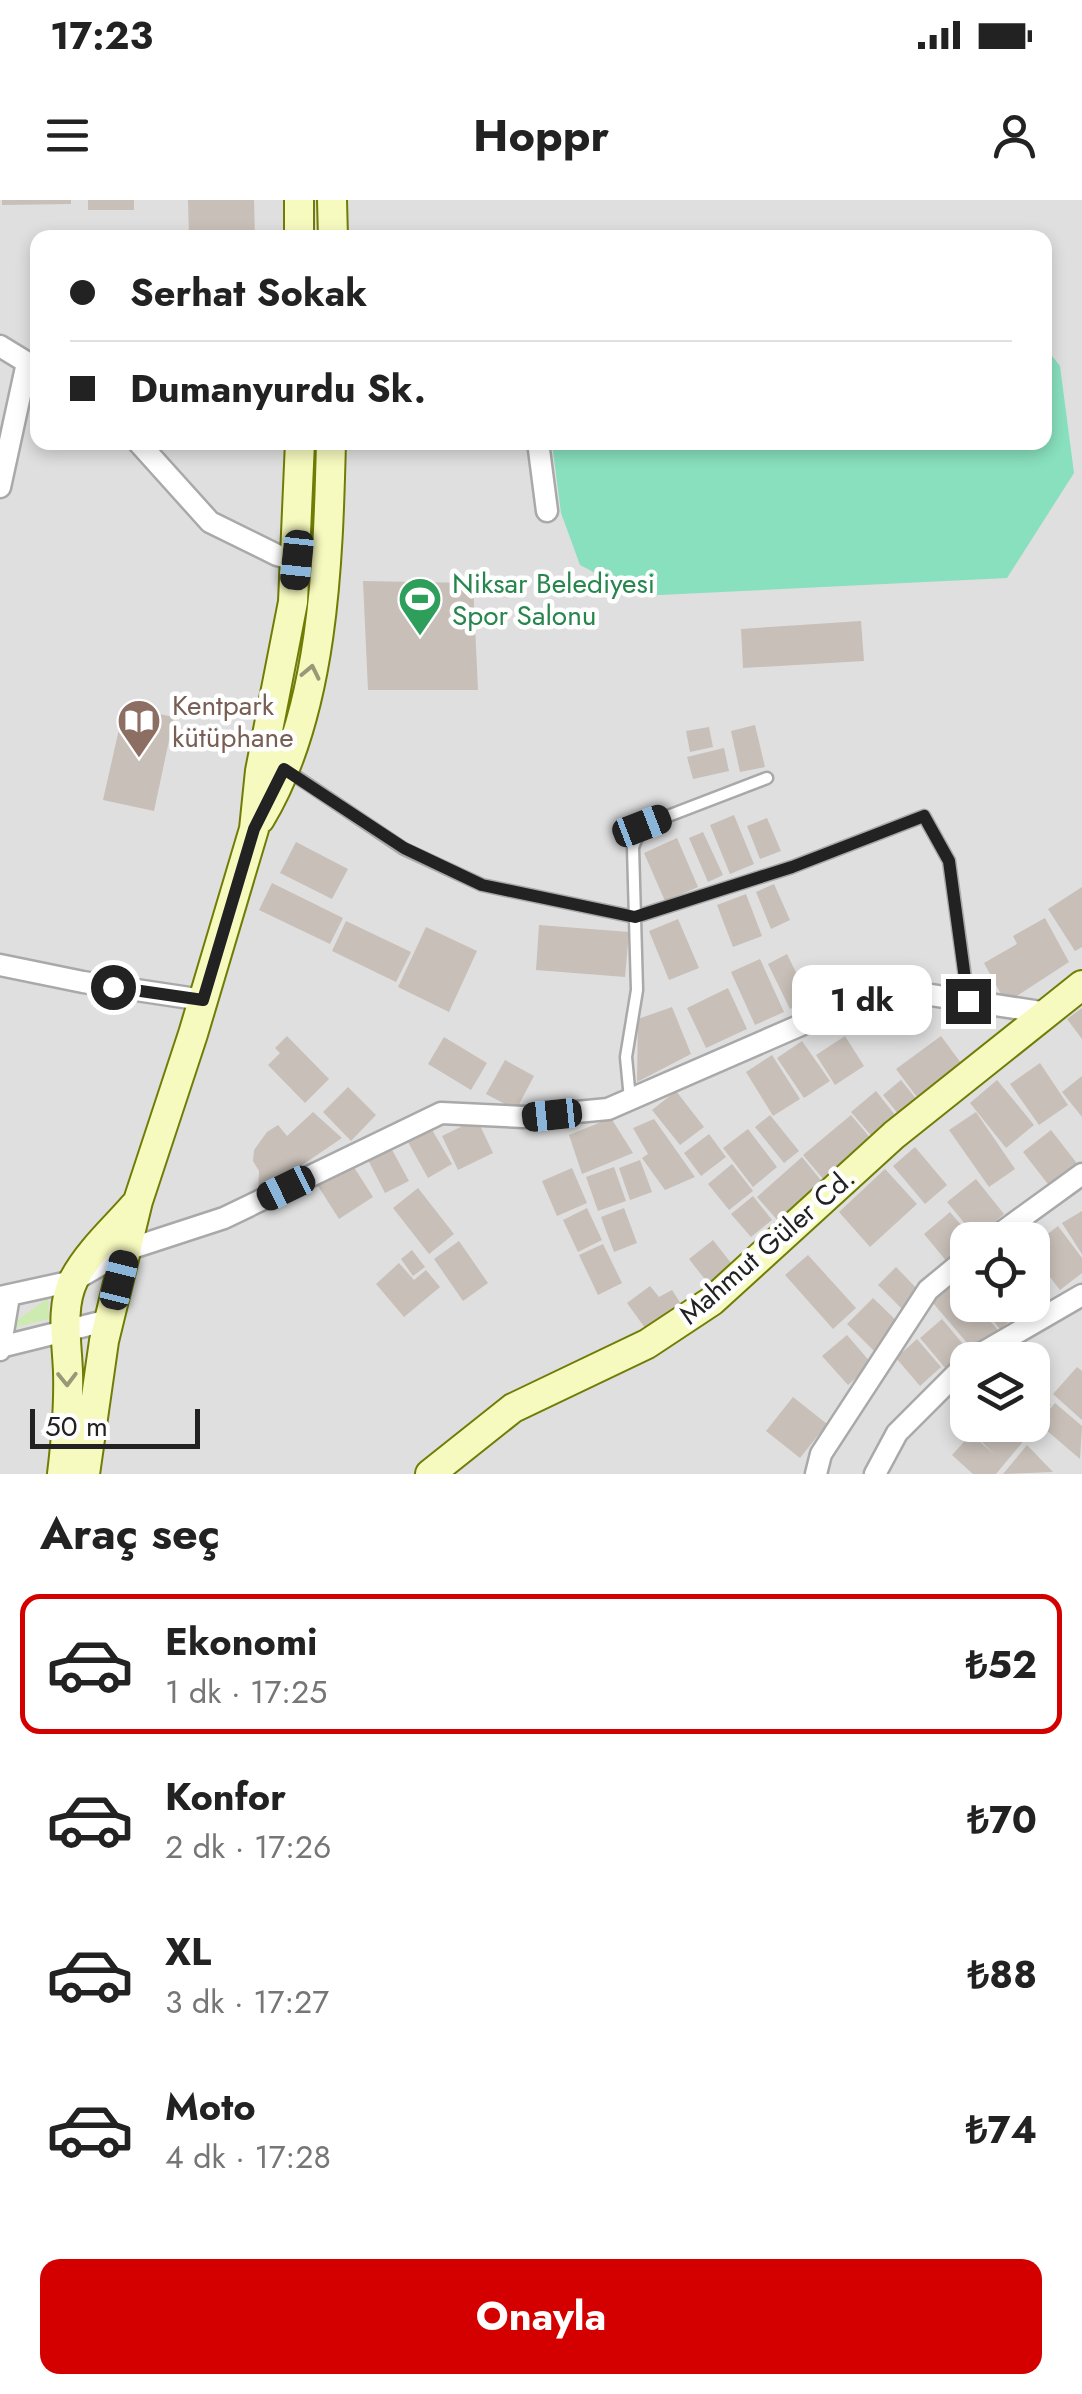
<!DOCTYPE html>
<html lang="tr">
<head>
<meta charset="utf-8">
<style>
  :root { --surface:#fff; --page:#f6f6f6; --text:#222; --muted:#767676; --line:#e0e0e0; --accent:#d40000 }
  body { margin:0; font-family:Jost,sans-serif; background:var(--page); color:var(--text); height:100vh; display:flex; flex-direction:column; font-size:38px; white-space:nowrap }
  * { box-sizing:border-box; margin:0 }
  p { font-size:32px; color:var(--muted) }
  .icon { flex:none; width:55px; height:55px; fill:none; stroke:currentColor; stroke-width:2; stroke-linecap:round; stroke-linejoin:round }
  .map { position:relative; height:1274px; overflow:hidden }
  .panel { display:flex; flex-direction:column; background:var(--surface); flex:1 }
  .panel>* { flex:none }
  .hud { position:absolute; left:30px; top:30px; width:1022px; height:220px; border-radius:20px; box-shadow:0 5px 15px #0003; display:grid; align-content:center; height:220px; padding:0 40px; background:var(--surface) }
  .tools { position:absolute; left:950px; top:1022px; display:grid; gap:20px }
  .tools a { display:grid; place-items:center; width:100px; height:100px; border-radius:20px; background:var(--surface); box-shadow:0 5px 15px #0003; font-size:50px }
  .scale { position:absolute; left:30px; bottom:25px; width:170px; box-sizing:border-box; padding-left:10px; border:5px solid #222; border-top:0; font-size:28px; line-height:35px; white-space:nowrap; color:#222; -webkit-text-stroke:8px #fff; paint-order:stroke }
  .end { position:absolute; width:45px; height:45px; margin:-22px; border:12px solid #222; background:#fff; box-shadow:0 0 0 5px #fff }
  .from { border-radius:50% }
  .bubble { position:absolute; height:70px; border-radius:20px; background:var(--surface); box-shadow:0 5px 15px #0003; font-size:32px; font-weight:700; line-height:70px; text-align:center }
  .car { position:absolute; width:30px; height:60px; margin:-30px -15px; border-radius:12px; box-shadow:0 0 8px 2px #0007; background:linear-gradient(#222 24%,#8ab4d8 0 40%,#222 0 76%,#8ab4d8 0 86%,#222 0) }
  .hud b { display:flex; align-items:center; gap:35px; height:95px; font-size:38px }
  .hud b+b { border-top:2px solid var(--line) }
  .hud i { width:25px; height:25px; background:var(--text) }
  ul { padding:0; list-style:none }
  li { display:flex; align-items:center; gap:30px; height:140px; margin:0 20px 15px; padding:0 20px; border:5px solid transparent; border-radius:20px }
  li div { flex:1 }
  li b { display:block; font-size:38px }
  li em { font-style:normal; font-weight:700 }
  li.selected { border-color:var(--accent) }
  li>.icon { width:90px; height:90px; stroke-width:1.5 }
  h2 { padding:0 40px; font-size:45px; line-height:120px }
  .action { display:flex; gap:20px; margin-top:auto; padding:20px 40px }
  .action a { flex:1; height:115px; border-radius:20px; background:var(--accent); color:#fff; font-size:40px; font-weight:700; line-height:115px; text-align:center }
  .status { display:flex; justify-content:space-between; align-items:center; height:70px; padding:0 50px; background:var(--surface); direction:ltr }
  .status svg { height:28px; fill:currentColor }
  header { display:flex; justify-content:space-between; align-items:center; height:130px; padding:0 40px; background:var(--surface); font-size:45px; font-weight:700 }
  .map>svg:first-child { display:block }
  .residential { fill:#e0dfdf; fill-rule:evenodd }
  .grass { fill:#cdebb0 }
  .pitch { fill:#88e0be }
  .building { fill:#c7bfb8 }
  .lines { fill:none; stroke-linecap:round; stroke-linejoin:round }
  .lane-casing { stroke:#a9a9a9; stroke-width:15 }
  .street-casing { stroke:#a9a9a9; stroke-width:25 }
  .secondary-casing { stroke:#707d05; stroke-width:32 }
  .lane { stroke:#fff; stroke-width:10 }
  .street { stroke:#fff; stroke-width:20 }
  .secondary { stroke:#f7fabf; stroke-width:28 }
  .oneway { stroke:#979978 }
  .route { stroke:#222; stroke-width:12 }
  .labels { text-anchor:middle; dominant-baseline:central; stroke-width:9; stroke-linejoin:round; paint-order:stroke }
  .leisure-label { font-size:28px; fill:#27864d; stroke:#fff; text-anchor:start }
  .education-label { font-size:28px; fill:#785e54; stroke:#fff; text-anchor:start }
  .street-label { font-size:28px; fill:#222; stroke:#fff }
</style>
</head>
<body>
<div class="status"><b>17:23</b><svg viewBox="0 0 49 12"><path d="M0 12V9h3v3zM5 12V6h3v6zM10 12V3h3v9zM15 12V0h3v12zM26 1h20v11H26zM47 4h2v5h-2z"/></svg></div>
<header><svg class="icon" aria-label="menu" viewBox="0 0 24 24"><path d="M4 6h16M4 12h16M4 18h16"/></svg>Hoppr<svg class="icon" aria-label="person" viewBox="0 0 24 24"><circle cx="12" cy="8" r="4"/><path d="M4 21q1-7 8-7t8 7"/></svg></header>
<div class="map">
<svg width="1082" height="1274" viewBox="0 0 1082 1274">
  <rect width="100%" height="100%" fill="#f2efe9"/>
  <path class="residential" d="M0 0H1082V1274H0ZM38 38H1045V242H38ZM968 1040H1032V1105H968ZM968 1160H1032V1225H968Z"/>
  <path class="grass" d="M48 1098 49 1119 16 1127V1121Z"/>
  <path class="pitch" d="M1045 147 1060 166 1074 273 1007 378 639 396 580 365 561 313 552 243 1045 242Z"/>
  <path class="building" d="M2 0H71V4L2 5Z
    M88 0H134V10H88Z
    M188 0H254L255 38H189Z
    M363 381 473 383 478 490H368Z
    M861 421 864 461 743 468 741 429Z
    M124 507 174 517 154 611 103 600Z
    M755 525 765 567 740 572 731 531Z
    M709 527 713 547 690 552 686 531Z
    M724 548 729 571 693 579 687 557Z
    M734 615 754 664 730 674 710 625Z
    M767 618 781 651 760 659 747 626Z
    M703 632 723 675 708 682 689 638Z
    M677 638 698 687 665 701 644 653Z
    M296 642 348 669 332 699 280 673Z
    M272 683 343 718 330 744 259 710Z
    M774 684 790 720 771 729 756 692Z
    M1082 687V747L1075 751 1048 709Z
    M746 694 762 736 733 747 717 705Z
    M1045 718 1069 762 1006 803 984 763 1017 744 1013 736Z
    M678 719 699 768 669 780 649 731Z
    M346 721 411 752 396 782 332 751Z
    M539 725 629 732 625 777 536 770Z
    M426 727 477 751 449 812 398 787Z
    M787 754 809 799 790 809 768 764Z
    M760 759 784 812 755 825 731 772Z
    M728 788 747 829 706 848 687 808Z
    M672 807 691 854 637 882 638 819Z
    M1082 808V839L1067 819Z
    M287 836 329 879 305 903 268 865 280 853 275 848Z
    M845 836 864 866 835 885 816 855Z
    M941 836 964 867 920 901 896 869Z
    M444 837 487 863 471 890 428 864Z
    M802 841 830 881 804 898 777 858Z
    M772 855 800 899 773 916 746 872Z
    M505 860 534 876 516 910 486 894Z
    M1040 863 1068 905 1039 925 1010 884Z
    M1082 876V917L1062 892Z
    M901 880 921 905 903 920 883 895Z
    M997 880 1034 925 1006 948 970 903Z
    M348 887 376 915 351 941 323 912Z
    M676 891 704 927 680 945 652 910Z
    M876 891 899 920 875 940 851 912Z
    M313 912 342 938 258 995 259 971 253 961 254 950 267 932 278 925 287 936Z
    M976 912 1015 969 989 987 949 930Z
    M770 915 799 951 784 963 755 927Z
    M851 915 872 940 824 980 803 955Z
    M611 918 633 953 582 974 569 935Z
    M477 919 493 953 458 970 442 936Z
    M654 919 695 977 665 990 642 958 648 954 633 928Z
    M431 928 452 964 428 978 408 942Z
    M748 929 777 967 753 987 723 948Z
    M1051 930 1079 966 1051 988 1023 952Z
    M709 934 726 957 701 976 684 953Z
    M390 946 409 981 385 993 367 958Z
    M915 947 947 985 925 1004 893 966Z
    M802 957 824 984 780 1023 757 997Z
    M640 960 652 992 630 1000 619 968Z
    M352 964 373 997 339 1019 318 986Z
    M732 964 753 991 729 1010 708 984Z
    M614 967 626 1001 598 1011 586 977Z
    M572 968 587 1003 557 1016 542 981Z
    M885 969 917 1004 870 1047 839 1012Z
    M976 979 1004 1014 976 1037 947 1002Z
    M418 988 454 1034 429 1054 393 1008Z
    M753 996 772 1020 751 1037 731 1014Z
    M587 1008 602 1040 578 1052 563 1020Z
    M624 1008 637 1043 614 1052 601 1017Z
    M1082 1011V1054L1062 1023Z
    M950 1012 974 1040H968V1046L948 1063 924 1034Z
    M1058 1026 1082 1058V1073L1060 1090 1032 1054V1046Z
    M713 1040 735 1068 711 1087 689 1059Z
    M459 1041 488 1083 463 1101 434 1059Z
    M603 1044 622 1083 598 1095 579 1055Z
    M412 1050 425 1067 413 1076 401 1059Z
    M808 1055 856 1108 833 1129 785 1075Z
    M1032 1062 1049 1083 1032 1096Z
    M399 1063 414 1080 426 1070 440 1087 404 1117 376 1084Z
    M896 1067 921 1093 904 1111 878 1085Z
    M951 1075 968 1095V1105H976L998 1130 974 1151 927 1096Z
    M650 1086 659 1097 672 1090 683 1107 648 1132 627 1103Z
    M873 1098 901 1125 875 1152 847 1124Z
    M980 1105H1015L1021 1112 1000 1129Z
    M942 1119 968 1150 946 1169 920 1138Z
    M847 1135 872 1164 848 1185 822 1156Z
    M917 1139 941 1167 920 1186 896 1158Z
    M1077 1167 1082 1171V1220L1053 1194Z
    M1032 1189 1051 1205 1026 1232 1019 1225H1032Z
    M793 1197 827 1224 800 1258 766 1231Z
    M1055 1203 1082 1226 1080 1259 1038 1223Z
    M984 1225H1012L1026 1238 996 1274H973L952 1255 971 1234 995 1255 975 1235Z
    M1027 1245 1053 1272 1003 1274Z"/>
  <g class="lines">
    <defs>
      <path id="lane" d="M285 569 404 649 482 685 635 717 792 667 924 616 949 661 968 799
        M630 899 626 857 637 790 633 647 642 626 767 578"/>
      <path id="street" d="M0 146 36 168
        M138 242 210 322 277 355 297 361
        M538 242 547 311
        M0 287 27 163
        M0 765 83 782 203 800
        M991 1040 1082 974
        M0 1097 73 1081 126 1050 224 1018 441 913 524 917 608 909 886 788 1047 813
        M0 1147 109 1120
        M0 1150 9 1096
        M970 1160 1082 1095
        M816 1274 821 1254 928 1090 968 1057
        M875 1274 897 1233 968 1162"/>
      <path id="secondary" d="M299 0V38
        M332 0 333 38
        M260 619C324 513 328 363 331 242
        M62 1274C66 1241 69 1206 68 1172 67 1142 60 1107 74 1079 89 1051 114 1029 134 1006
        M85 1274 104 1141 138 1001 193 834 254 629 260 571 293 402 300 242
        M430 1274 513 1208 647 1144 712 1101 894 935 1082 785"/>
    </defs>
    <use href="#lane" class="lane-casing"/>
    <use href="#street" class="street-casing"/>
    <use href="#secondary" class="secondary-casing"/>
    <use href="#lane" class="lane"/>
    <use href="#street" class="street"/>
    <use href="#secondary" class="secondary"/>
  </g>
  <defs><path id="oneway-chevron" d="M-2-3.5L2.5 0L-2 3.5" fill="none" stroke-width="1.6" stroke-linecap="round" stroke-linejoin="round" transform="scale(2.5)"/></defs>
  <g class="oneway">
    <use href="#oneway-chevron" transform="translate(311 472) rotate(-78)"/>
    <use href="#oneway-chevron" transform="translate(67 1179) rotate(89)"/>
  </g>
  <g class="lines">
    <path class="route" d="M113 787 203 800 254 629 284 569 404 648 482 685 635 717 792 667 924 616 949 661 968 801"/>
  </g>
  <defs>
    <symbol id="stadium-pin" viewBox="-11 -11 22 30"><path d="M0 17L-7.5 6A9.5 9.5 0 1 1 7.5 6Z" fill="#2e9e5b" stroke="#fff"/><path d="M0-5a6.5 5 0 1 0 0 10a6.5 5 0 1 0 0-10ZM-3.5-1.8h7v3.6h-7Z" fill="#fff"/></symbol>
    <symbol id="library-pin" viewBox="-11 -11 22 30"><path d="M0 17L-7.5 6A9.5 9.5 0 1 1 7.5 6Z" fill="#8d6e63" stroke="#fff"/><path d="M-6-4Q-3-5.5-.7-3.5V5Q-3 3-6 4ZM6-4Q3-5.5 .7-3.5V5Q3 3 6 4Z" fill="#fff"/></symbol>
  </defs>
  <g fill-rule="evenodd">
    <use href="#stadium-pin" x="395" y="374" width="50" height="68"/>
    <use href="#library-pin" x="114" y="496" width="50" height="68"/>
  </g>
  <g class="labels">
    <g class="leisure-label">
      <text x="452" y="383">Niksar Belediyesi<tspan x="452" dy="32">Spor Salonu</tspan></text>
    </g>
    <g class="education-label">
      <text x="172" y="505">Kentpark<tspan x="172" dy="32">kütüphane</tspan></text>
    </g>
    <g class="street-label">
      <text transform="translate(767 1046) rotate(-41)">Mahmut Güler Cd.</text>
    </g>
  </g>
</svg>
<div class="tools">
<a><svg class="icon" aria-label="locate" viewBox="0 0 24 24"><circle cx="12" cy="12" r="6"/><path d="M12 2v4M12 18v4M2 12h4M18 12h4"/></svg></a>
<a><svg class="icon" aria-label="layers" viewBox="0 0 24 24"><path d="M12 4l9 5-9 5-9-5zM3 14l9 5 9-5"/></svg></a>
</div>
<div class="scale">50 m</div>
<i class="end from" style="left:113px;top:787px"></i>
<i class="end" style="left:968px;top:801px"></i>
<div class="bubble" style="left:792px;top:765px;width:140px">1 dk</div>
<i class="car" style="left:297px;top:360px;rotate:186deg"></i>
<i class="car" style="left:642px;top:626px;rotate:69deg"></i>
<i class="car" style="left:552px;top:915px;rotate:264deg"></i>
<i class="car" style="left:286px;top:988px;rotate:244deg"></i>
<i class="car" style="left:119px;top:1080px;rotate:14deg"></i>
<div class="hud">
<b><i class="from"></i>Serhat Sokak</b>
<b><i></i>Dumanyurdu Sk.</b>
</div>
</div>
<section class="panel">
<h2>Araç seç</h2>
<ul>
<li class="selected"><svg class="icon" aria-label="car" viewBox="0 0 24 24"><path d="M5 17H2v-5l4-1 3-4h7l3 4 3 1v5h-3M9 17h6M6 11h13"/><circle cx="7" cy="17" r="2"/><circle cx="17" cy="17" r="2"/></svg><div><b>Ekonomi</b><p>1 dk · 17:25</p></div><em>₺52</em></li>
<li><svg class="icon" aria-label="car" viewBox="0 0 24 24"><path d="M5 17H2v-5l4-1 3-4h7l3 4 3 1v5h-3M9 17h6M6 11h13"/><circle cx="7" cy="17" r="2"/><circle cx="17" cy="17" r="2"/></svg><div><b>Konfor</b><p>2 dk · 17:26</p></div><em>₺70</em></li>
<li><svg class="icon" aria-label="car" viewBox="0 0 24 24"><path d="M5 17H2v-5l4-1 3-4h7l3 4 3 1v5h-3M9 17h6M6 11h13"/><circle cx="7" cy="17" r="2"/><circle cx="17" cy="17" r="2"/></svg><div><b>XL</b><p>3 dk · 17:27</p></div><em>₺88</em></li>
<li><svg class="icon" aria-label="car" viewBox="0 0 24 24"><path d="M5 17H2v-5l4-1 3-4h7l3 4 3 1v5h-3M9 17h6M6 11h13"/><circle cx="7" cy="17" r="2"/><circle cx="17" cy="17" r="2"/></svg><div><b>Moto</b><p>4 dk · 17:28</p></div><em>₺74</em></li>
</ul>
<div class="action"><a>Onayla</a></div>
</section>
</body>
</html>
